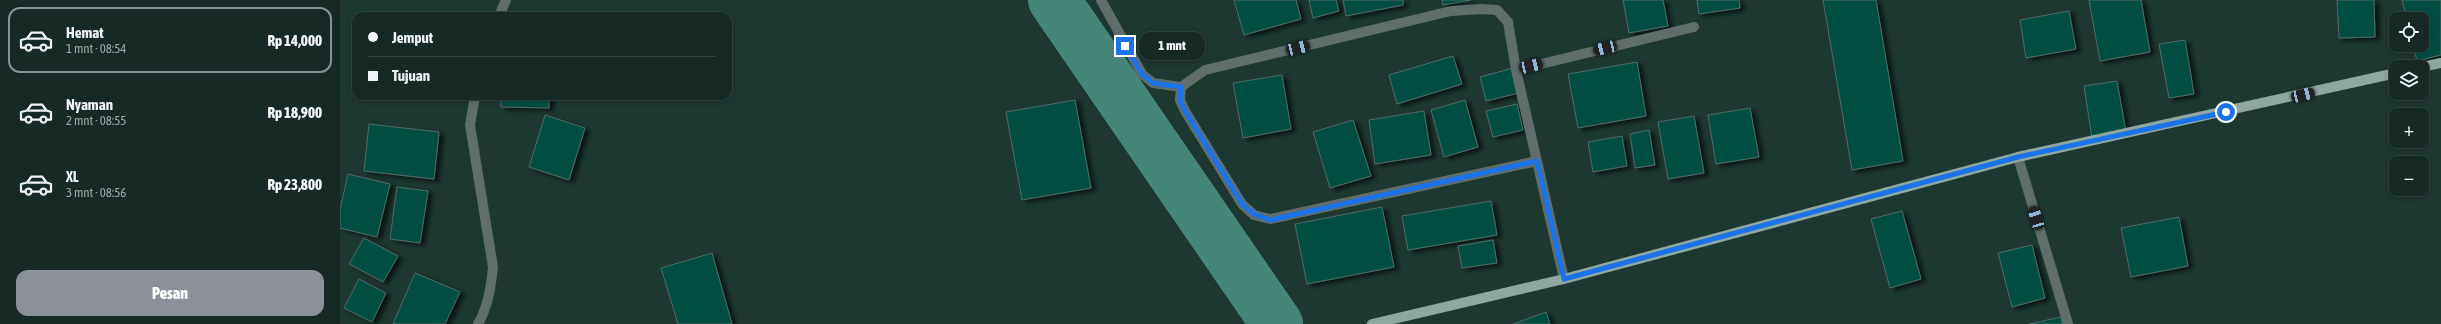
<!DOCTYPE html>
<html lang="id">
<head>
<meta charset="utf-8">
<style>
  :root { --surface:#162925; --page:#233532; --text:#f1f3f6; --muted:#9ea6a7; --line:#354542; --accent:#8c9099 }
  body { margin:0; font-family:"Asap Condensed",sans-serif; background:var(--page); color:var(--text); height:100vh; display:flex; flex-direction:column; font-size:15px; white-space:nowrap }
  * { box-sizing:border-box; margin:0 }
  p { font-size:13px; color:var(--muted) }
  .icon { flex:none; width:22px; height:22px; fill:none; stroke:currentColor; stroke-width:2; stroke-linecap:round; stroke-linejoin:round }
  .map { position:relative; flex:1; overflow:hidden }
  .panel { display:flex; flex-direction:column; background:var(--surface); width:340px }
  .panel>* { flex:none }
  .top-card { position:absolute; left:12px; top:12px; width:380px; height:88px; border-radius:12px; box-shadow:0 2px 6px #0003,0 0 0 1px var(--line); display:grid; align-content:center; height:88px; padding:0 16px; background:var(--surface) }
  .fabs { position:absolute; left:2049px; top:12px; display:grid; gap:8px }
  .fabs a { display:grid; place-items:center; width:40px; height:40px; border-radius:8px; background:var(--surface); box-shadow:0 2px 6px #0003,0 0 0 1px var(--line); font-size:20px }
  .end { position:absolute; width:18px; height:18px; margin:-9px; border:5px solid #1a73e8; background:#fff; box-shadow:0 0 0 2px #fff }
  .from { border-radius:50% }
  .bubble { position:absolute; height:28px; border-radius:12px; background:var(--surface); box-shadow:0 2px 6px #0003,0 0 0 1px var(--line); font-size:13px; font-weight:800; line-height:28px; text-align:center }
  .car { position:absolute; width:12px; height:24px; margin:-12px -6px; border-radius:5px; box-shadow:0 0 3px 1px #0007; background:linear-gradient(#222 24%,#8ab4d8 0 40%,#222 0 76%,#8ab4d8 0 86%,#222 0) }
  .top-card b { display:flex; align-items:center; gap:14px; height:38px; font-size:15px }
  .top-card b+b { border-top:1px solid var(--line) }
  .top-card i { width:10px; height:10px; background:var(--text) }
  ul { padding:7px 0 0; list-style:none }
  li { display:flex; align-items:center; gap:12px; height:66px; margin:0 8px 6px; padding:0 8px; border:2px solid transparent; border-radius:12px }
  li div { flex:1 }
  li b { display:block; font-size:15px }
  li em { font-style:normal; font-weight:800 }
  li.active { border-color:var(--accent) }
  li>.icon { width:36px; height:36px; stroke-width:1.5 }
  .primary-button { display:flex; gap:8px; margin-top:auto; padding:8px 16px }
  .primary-button a { flex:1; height:46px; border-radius:12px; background:var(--accent); color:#fff; font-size:16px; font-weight:800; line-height:46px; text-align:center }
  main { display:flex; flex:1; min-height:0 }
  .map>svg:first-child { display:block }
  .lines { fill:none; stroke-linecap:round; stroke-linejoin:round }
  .river { stroke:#468678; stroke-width:52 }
  .building { fill:#004e42; stroke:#4f6b64; filter:url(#shadow) }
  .minor { stroke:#616d6a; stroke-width:10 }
  .major { stroke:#8ea7a1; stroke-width:10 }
  .route { stroke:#1a73e8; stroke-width:5 }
</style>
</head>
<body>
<main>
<section class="panel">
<ul>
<li class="active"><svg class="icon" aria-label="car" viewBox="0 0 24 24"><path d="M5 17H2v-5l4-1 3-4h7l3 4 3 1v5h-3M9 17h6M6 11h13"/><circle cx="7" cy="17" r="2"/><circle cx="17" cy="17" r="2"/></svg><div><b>Hemat</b><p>1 mnt · 08:54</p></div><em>Rp 14,000</em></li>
<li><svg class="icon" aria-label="car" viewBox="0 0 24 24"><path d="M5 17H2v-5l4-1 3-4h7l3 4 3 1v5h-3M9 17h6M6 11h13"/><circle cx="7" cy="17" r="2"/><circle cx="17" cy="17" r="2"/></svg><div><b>Nyaman</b><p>2 mnt · 08:55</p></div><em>Rp 18,900</em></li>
<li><svg class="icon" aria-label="car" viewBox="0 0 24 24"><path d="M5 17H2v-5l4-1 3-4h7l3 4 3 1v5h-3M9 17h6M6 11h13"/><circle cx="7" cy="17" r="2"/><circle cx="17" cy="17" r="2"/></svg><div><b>XL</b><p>3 mnt · 08:56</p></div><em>Rp 23,800</em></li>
</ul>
<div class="primary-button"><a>Pesan</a></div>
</section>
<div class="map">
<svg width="2101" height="324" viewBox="0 0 2101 324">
  <defs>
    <filter id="shadow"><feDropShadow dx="4.5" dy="2.5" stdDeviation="2" flood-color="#0009"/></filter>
  </defs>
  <rect width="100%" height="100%" fill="#1d3731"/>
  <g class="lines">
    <path class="river" d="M714 0 937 324"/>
  </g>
  <path class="building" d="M894 0H956L961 19 904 35Z
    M969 0H996L999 11 973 18Z
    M1003 0H1063V5L1006 16Z
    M1102 0H1131L1103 5Z
    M1283 0H1323L1328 26 1289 33Z
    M1357 0H1399L1400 8 1359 14Z
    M1483 0H1536L1563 161 1512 170Z
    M1749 0H1801L1810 52 1760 61Z
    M1997 0H2034L2035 37 1999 38Z
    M2062 0H2101V55L2077 61 2073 45H2082V19H2067Z
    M1729 11 1736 49 1686 58 1680 20Z
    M1845 40 1854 94 1829 98 1819 44Z
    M1113 56 1122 84 1057 104 1049 75Z
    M1297 62 1306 116 1238 128 1228 74Z
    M1173 68 1179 93 1146 101 1140 77Z
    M942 75 951 129 903 138 893 83Z
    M1777 81 1786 132 1752 138 1744 86Z
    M161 96H209V108L161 107Z
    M735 100 751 188 682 200 666 112Z
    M1125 100 1138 147 1104 157 1091 110Z
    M1177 104 1183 130 1153 137 1146 111Z
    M1410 108 1419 157 1376 164 1368 115Z
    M1084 111 1091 155 1035 164 1029 120Z
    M205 115 245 128 229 180 189 167Z
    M1354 116 1364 173 1328 179 1318 122Z
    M1013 120 1031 176 990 188 973 132Z
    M29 124 99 132 94 179 24 171Z
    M1309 130 1315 165 1295 168 1290 134Z
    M1282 136 1287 166 1253 172 1248 142Z
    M8 174 50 184 37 237 0 228V210Z
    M57 187 88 191 80 243 50 239Z
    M1151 201 1157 235 1068 250 1062 216Z
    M1042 207 1054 267 967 284 955 224Z
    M1562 211 1581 279 1550 288 1531 219Z
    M1839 217 1848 266 1791 277 1781 228Z
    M24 238 58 256 43 282 9 264Z
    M1153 240 1157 263 1122 268 1118 246Z
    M1692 245 1705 298 1672 307 1658 253Z
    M372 253 392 324H338L321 268Z
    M75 273 120 292 105 324H53Z
    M19 279 46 293 32 322 4 308Z
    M1206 312 1210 324H1173Z
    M1721 317 1722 324H1689Z"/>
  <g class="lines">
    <path class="minor" d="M761 0 802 74 813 83 841 87
      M159 16 166 0
      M1176 70 1354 27
      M135 96 130 125 153 267C151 286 148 307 138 324
      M1678 157 1728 324
      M1197 161 930 219 914 215 902 204 845 111 840 100 841 87 865 70 1111 11 1142 9 1157 10 1168 22 1176 70 1224 279"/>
    <path class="major" d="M2082 67 2101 63
      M1032 324 1224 279 1678 157 2056 73"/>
  </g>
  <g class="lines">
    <path class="route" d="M785 46 802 74 813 83 841 87 840 100 845 111 902 204 914 214 930 220 1197 161 1224 279 1678 157 1886 112"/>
  </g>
</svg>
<div class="fabs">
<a><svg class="icon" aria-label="locate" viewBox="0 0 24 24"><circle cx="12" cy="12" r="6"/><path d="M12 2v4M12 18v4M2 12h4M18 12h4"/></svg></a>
<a><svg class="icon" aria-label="layers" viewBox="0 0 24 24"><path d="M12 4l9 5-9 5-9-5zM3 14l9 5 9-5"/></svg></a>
<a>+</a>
<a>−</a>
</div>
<i class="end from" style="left:1886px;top:112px"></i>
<i class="end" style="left:785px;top:46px"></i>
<div class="bubble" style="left:799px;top:32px;width:66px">1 mnt</div>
<i class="car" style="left:958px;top:48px;rotate:76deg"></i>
<i class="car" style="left:1265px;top:48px;rotate:257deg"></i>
<i class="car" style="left:1191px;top:66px;rotate:77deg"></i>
<i class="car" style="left:1963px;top:95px;rotate:77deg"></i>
<i class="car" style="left:1696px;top:218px;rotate:343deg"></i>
<div class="top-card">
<b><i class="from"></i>Jemput</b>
<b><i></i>Tujuan</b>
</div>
</div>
</main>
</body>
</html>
